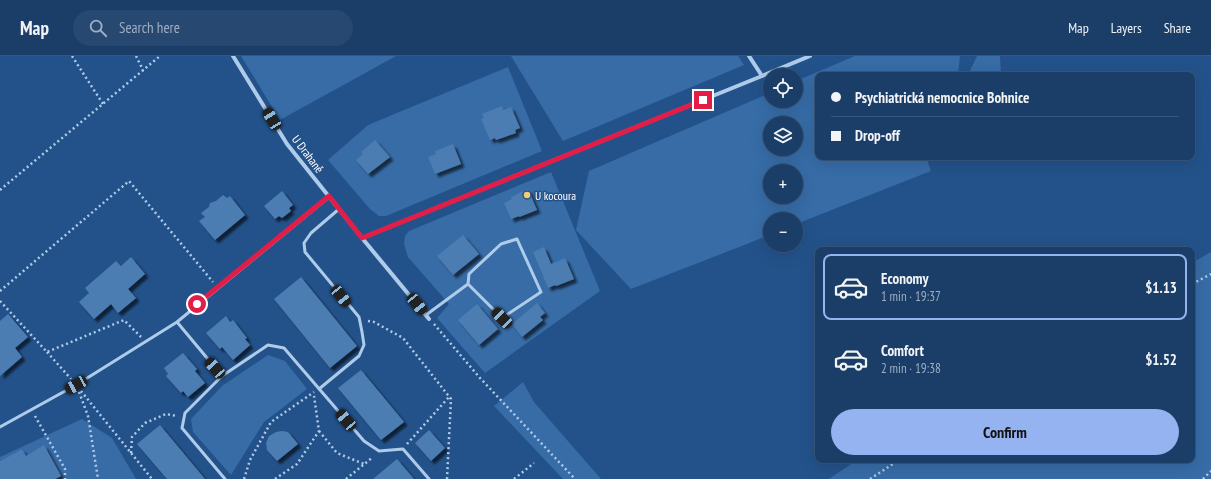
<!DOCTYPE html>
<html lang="en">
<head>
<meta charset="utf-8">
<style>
  :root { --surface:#1a3e68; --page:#274971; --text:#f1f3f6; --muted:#9faec0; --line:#38577c; --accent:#95b2f1 }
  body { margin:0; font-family:"PT Sans Narrow",sans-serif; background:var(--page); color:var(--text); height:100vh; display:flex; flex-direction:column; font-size:15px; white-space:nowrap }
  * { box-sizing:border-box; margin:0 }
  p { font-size:13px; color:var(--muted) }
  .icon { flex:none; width:22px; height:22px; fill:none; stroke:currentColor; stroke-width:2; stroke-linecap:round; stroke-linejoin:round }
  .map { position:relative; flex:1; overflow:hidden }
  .side { position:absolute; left:815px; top:191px; width:380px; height:216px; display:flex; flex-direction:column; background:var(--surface); border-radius:8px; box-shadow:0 4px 16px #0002,0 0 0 1px var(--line) }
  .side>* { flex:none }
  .guide { position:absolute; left:815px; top:16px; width:380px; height:88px; border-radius:8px; box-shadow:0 4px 16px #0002,0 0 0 1px var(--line); display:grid; align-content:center; height:88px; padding:0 16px; background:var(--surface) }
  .fabs { position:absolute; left:763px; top:12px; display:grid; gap:8px }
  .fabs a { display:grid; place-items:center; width:40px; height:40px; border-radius:50%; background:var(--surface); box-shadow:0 4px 16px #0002,0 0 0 1px var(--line); font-size:20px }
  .end { position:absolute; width:18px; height:18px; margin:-9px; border:5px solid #e11d48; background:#fff; box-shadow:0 0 0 2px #fff }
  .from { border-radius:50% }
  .car { position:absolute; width:12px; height:24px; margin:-12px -6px; border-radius:5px; box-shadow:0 0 3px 1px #0007; background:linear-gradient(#222 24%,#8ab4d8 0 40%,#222 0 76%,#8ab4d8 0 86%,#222 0) }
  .guide b { display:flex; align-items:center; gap:14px; height:38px; font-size:15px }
  .guide b+b { border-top:1px solid var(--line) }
  .guide i { width:10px; height:10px; background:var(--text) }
  ul { padding:7px 0 0; list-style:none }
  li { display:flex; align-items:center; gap:12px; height:66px; margin:0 8px 6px; padding:0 8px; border:2px solid transparent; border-radius:8px }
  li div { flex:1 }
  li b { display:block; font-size:15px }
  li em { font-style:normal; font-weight:600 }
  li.current { border-color:var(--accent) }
  li>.icon { width:36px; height:36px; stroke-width:1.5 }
  .action { display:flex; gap:8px; margin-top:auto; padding:8px 16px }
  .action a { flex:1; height:46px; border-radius:24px; background:var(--accent); color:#111; font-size:16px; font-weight:600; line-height:46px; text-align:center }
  header { display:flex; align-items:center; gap:24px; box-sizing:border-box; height:56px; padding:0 20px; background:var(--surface); border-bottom:1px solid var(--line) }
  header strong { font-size:19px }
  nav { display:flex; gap:22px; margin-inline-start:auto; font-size:14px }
  .search { width:280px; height:36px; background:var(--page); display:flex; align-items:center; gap:10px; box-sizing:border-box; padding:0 14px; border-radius:22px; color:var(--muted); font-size:15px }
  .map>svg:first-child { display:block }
  .green { fill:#376ca7; fill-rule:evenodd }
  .building { fill:#4b7cb2; filter:url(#shadow) }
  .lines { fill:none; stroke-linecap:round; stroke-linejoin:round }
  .path { stroke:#afcbea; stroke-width:2.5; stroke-dasharray:2 3; stroke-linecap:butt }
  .lane { stroke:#afcbea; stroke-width:3 }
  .street { stroke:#afcbea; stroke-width:4 }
  .route { stroke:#e11d48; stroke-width:5 }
  .poi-dot { fill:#f6cc72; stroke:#23528a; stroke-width:1.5 }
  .labels { text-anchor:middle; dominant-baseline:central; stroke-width:3; stroke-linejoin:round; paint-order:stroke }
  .street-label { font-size:12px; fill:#fff; stroke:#23528a }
  .poi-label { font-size:12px; fill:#fff; stroke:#23528a; text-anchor:start }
</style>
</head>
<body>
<header>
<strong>Map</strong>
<div class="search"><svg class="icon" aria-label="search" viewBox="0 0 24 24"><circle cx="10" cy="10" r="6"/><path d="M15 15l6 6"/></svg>Search here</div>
<nav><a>Map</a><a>Layers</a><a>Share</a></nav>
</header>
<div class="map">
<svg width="1211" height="423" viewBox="0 0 1211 423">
  <defs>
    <filter id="shadow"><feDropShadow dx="3.5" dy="3.5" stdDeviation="1" flood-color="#0009"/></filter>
  </defs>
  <rect width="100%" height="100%" fill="#23528a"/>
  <path class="green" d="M241 0H396L280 64Z
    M511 0H738L744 9 563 85Z
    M855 0H960L958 19H818V101H926L931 115 796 168V163H770V179L631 233 576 174 589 115 770 37V45H796V25ZM770 67H796V93H770ZM770 115H796V141H770Z
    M977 0H1000L1001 19H968Z
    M508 11 542 95 386 160H379L370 153 328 104 368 69Z
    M551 116 600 235 485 317 437 262 449 248 408 201 404 188 405 180 409 175Z
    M1211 196V423H829L857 404H1192V207Z
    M268 299 285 305 307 333 264 366 231 419 193 376 191 363 222 330Z
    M523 326 534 346 601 423H563L494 350Z
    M82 363 112 382 136 423H55L44 390 26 400 22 393 0 405V401Z"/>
  <path class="building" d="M502 50 503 54 511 51 520 72 515 74 516 77 496 84 495 82 490 84 481 63 484 62 482 58Z
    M375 84 390 101 368 118 356 104 363 98 361 96Z
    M453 88 461 108 435 118 428 101 436 98 435 95Z
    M528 133 537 154 519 161V160L511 163 504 147 512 143 511 141Z
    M282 135 293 149 289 152 291 155 282 162 279 160 275 163 264 150Z
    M223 139 227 142 230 140 245 159 215 184 199 165 205 161 201 157 209 151 210 147 216 145Z
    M463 179 479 198 453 219 437 200Z
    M544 191 551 208 565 202 574 223 556 230 555 229 548 232 533 196Z
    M131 201 145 218 128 233 136 242 118 257 111 248 94 263 79 246 89 237 85 232 116 205 121 210Z
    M301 221 357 290 330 312 274 243Z
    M537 247 545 257 540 261 543 264 522 281 512 268Z
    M477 248 498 273 479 289 458 264Z
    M8 258 28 281 15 292 22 301 0 320V265Z
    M226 260 230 266 233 264 247 282 245 283 250 289 233 304 222 291 220 293 206 277Z
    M183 297 197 313 195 315 205 327 188 341 183 335 181 337 166 320 168 318 164 312Z
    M361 314 404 366 381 384 338 332Z
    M160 369 205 423H167L137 388Z
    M429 374 445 392 431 405 415 387Z
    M282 375 288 376 298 388 277 405 267 394 266 387 269 380 276 376Z
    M44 389 61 420 55 423H0V405L22 393 26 400Z
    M397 403 414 423H373Z"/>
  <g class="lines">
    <path class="path" d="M72 0 103 48
      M136 0 141 10 143 15
      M0 134 160 0
      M1192 228 1211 218
      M0 235 129 125 213 226
      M0 245 47 296 124 264 141 281
      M368 265 374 266 403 282 451 343 447 423
      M434 268 480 322 575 423
      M47 296 71 323
      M81 335 152 423
      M79 336 88 360 98 423
      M35 360 65 413V423
      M319 375 337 397 364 408
      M407 388 449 341
      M131 397 132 381 145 367 166 358 177 360
      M244 423 250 404 271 366 314 336
      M275 423 297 408 319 375 314 340
      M346 423 373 401
      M514 423 534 407
      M870 423 899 404
      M1203 423 1211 415"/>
    <path class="lane" d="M426 259 468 228 502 262 541 236 517 183 501 188 469 218 468 228
      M177 266 222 320
      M319 333 359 300 364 289 362 276 359 261 305 196 304 187 311 177 339 153
      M0 371 76 329 177 266 329 141
      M225 423 182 372 185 357 222 320 268 289 284 292 364 385 379 395 403 393 429 423"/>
    <path class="street" d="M233 0 287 88 362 182 429 263
      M749 0 762 20
      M362 182 762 20 810 0"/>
  </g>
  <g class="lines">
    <path class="route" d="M197 248 329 140 362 182 703 44"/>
  </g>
  <circle class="poi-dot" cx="527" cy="139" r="4"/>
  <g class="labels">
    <g class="street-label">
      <text transform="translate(308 98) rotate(53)">U Drahaně</text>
    </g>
    <g class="poi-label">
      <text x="535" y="139">U kocoura</text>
    </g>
  </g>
</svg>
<div class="fabs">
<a><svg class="icon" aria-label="locate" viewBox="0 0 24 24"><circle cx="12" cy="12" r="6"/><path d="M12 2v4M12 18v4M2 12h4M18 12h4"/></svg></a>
<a><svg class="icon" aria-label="layers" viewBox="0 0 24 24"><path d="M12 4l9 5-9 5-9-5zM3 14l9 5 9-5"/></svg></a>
<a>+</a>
<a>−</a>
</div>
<i class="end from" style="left:197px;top:248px"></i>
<i class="end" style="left:703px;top:44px"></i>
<i class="car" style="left:272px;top:63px;rotate:329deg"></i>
<i class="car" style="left:341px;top:240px;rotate:141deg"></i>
<i class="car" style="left:417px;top:248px;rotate:141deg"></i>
<i class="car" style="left:502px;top:262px;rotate:316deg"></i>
<i class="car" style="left:215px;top:312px;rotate:318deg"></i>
<i class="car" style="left:76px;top:329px;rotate:241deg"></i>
<i class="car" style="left:346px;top:364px;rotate:320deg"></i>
<div class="guide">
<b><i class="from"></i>Psychiatrická nemocnice Bohnice</b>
<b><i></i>Drop-off</b>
</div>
<section class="side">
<ul>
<li class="current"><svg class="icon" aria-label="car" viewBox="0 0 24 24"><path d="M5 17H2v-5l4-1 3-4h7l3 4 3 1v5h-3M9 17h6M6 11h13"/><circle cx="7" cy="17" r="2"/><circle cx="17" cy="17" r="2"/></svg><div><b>Economy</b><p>1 min · 19:37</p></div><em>$1.13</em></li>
<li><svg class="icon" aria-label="car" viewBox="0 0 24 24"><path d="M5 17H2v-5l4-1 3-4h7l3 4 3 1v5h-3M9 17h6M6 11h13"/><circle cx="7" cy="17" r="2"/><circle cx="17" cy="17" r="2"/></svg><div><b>Comfort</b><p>2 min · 19:38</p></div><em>$1.52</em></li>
</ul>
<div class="action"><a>Confirm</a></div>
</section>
</div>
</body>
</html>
